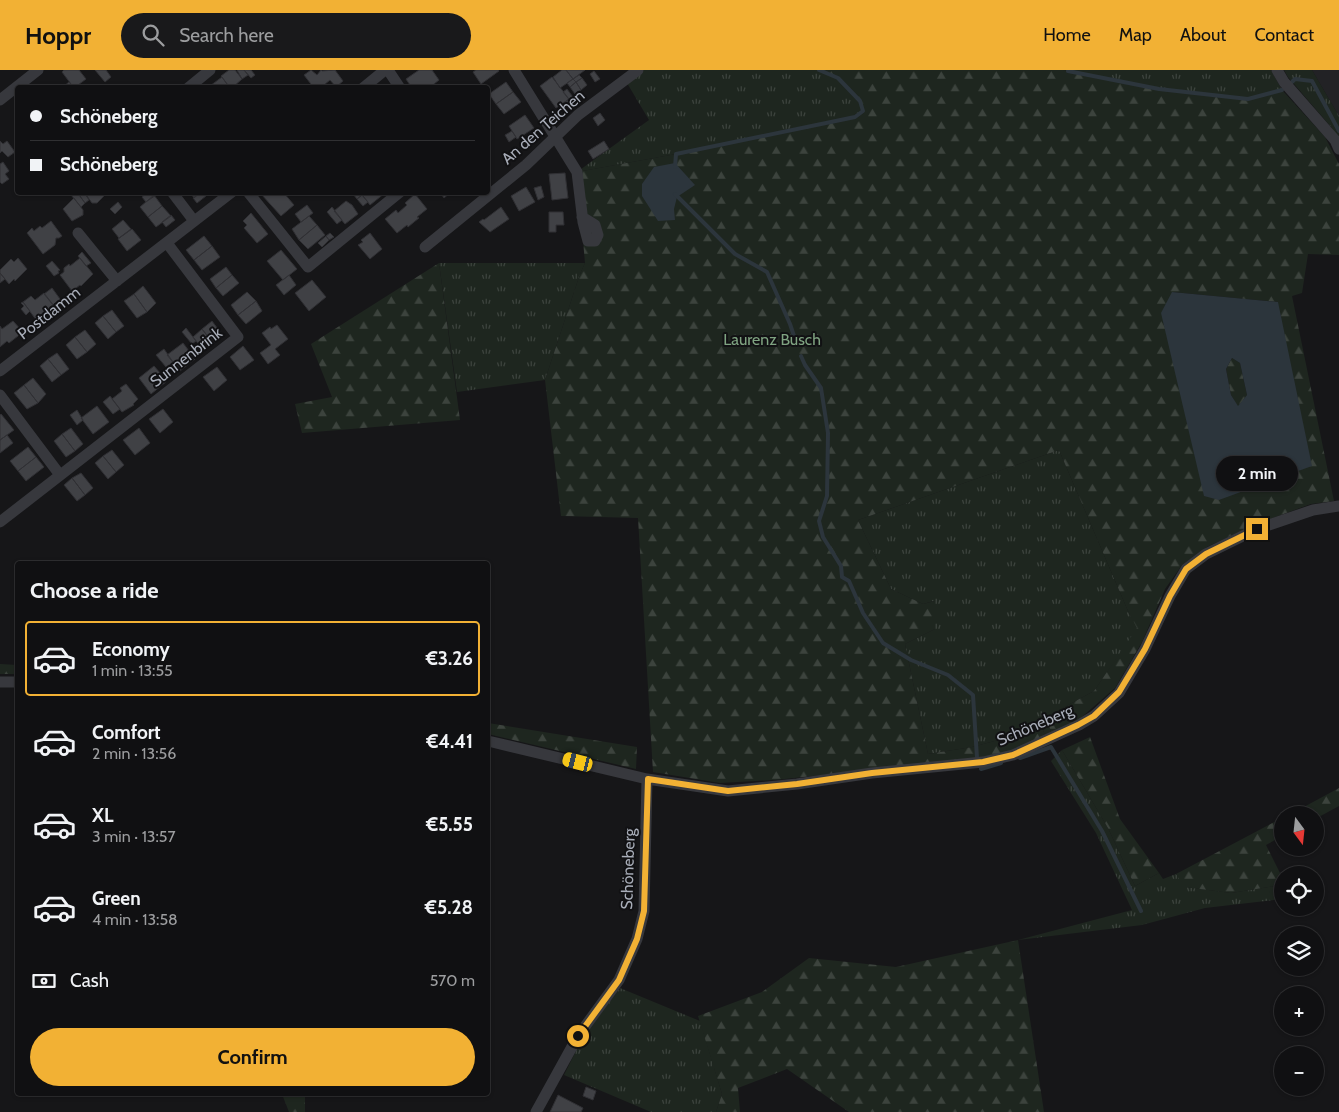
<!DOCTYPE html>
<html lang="en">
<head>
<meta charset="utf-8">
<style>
  :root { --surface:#101012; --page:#19191b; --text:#f1f3f6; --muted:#9c9d9f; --line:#303032; --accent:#f2b134 }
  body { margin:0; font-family:Cabin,sans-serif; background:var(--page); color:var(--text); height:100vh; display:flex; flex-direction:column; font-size:19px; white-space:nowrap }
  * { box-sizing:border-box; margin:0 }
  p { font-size:16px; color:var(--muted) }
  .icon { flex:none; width:28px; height:28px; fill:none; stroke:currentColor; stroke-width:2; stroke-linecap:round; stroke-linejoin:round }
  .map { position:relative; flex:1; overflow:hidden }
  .drawer { position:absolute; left:15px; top:491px; width:475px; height:535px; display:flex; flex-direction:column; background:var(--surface); border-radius:5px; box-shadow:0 1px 4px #0004,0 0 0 1px var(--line) }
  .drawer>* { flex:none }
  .guide { position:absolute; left:15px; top:15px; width:475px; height:110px; border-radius:5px; box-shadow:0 1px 4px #0004,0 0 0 1px var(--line); display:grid; align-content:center; height:110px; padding:0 15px; background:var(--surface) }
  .needle { width:32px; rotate:165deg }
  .buttons { position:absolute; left:1274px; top:736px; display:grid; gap:10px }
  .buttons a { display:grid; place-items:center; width:50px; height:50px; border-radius:50%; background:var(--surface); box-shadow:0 1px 4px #0004,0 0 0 1px var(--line); font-size:25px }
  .end { position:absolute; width:22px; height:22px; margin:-11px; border:6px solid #f2b134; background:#111; box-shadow:0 0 0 2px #111 }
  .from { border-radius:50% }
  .bubble { position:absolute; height:35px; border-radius:18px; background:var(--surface); box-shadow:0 1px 4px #0004,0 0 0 1px var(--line); font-size:16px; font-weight:700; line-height:35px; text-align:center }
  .car { position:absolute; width:15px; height:30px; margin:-15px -8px; border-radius:6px; box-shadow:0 0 4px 1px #0007; background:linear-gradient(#f5c518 24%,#345 0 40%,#f5c518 0 76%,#345 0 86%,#f5c518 0) }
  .guide b { display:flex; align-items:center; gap:18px; height:48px; font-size:19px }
  .guide b+b { border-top:1px solid var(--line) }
  .guide i { width:12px; height:12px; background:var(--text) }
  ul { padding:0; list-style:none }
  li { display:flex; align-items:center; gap:15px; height:75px; margin:0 10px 8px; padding:0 5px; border:2px solid transparent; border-radius:5px }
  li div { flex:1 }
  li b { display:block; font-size:19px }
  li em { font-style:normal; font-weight:700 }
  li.on { border-color:var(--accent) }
  li>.icon { width:45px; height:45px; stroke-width:1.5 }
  h2 { padding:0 15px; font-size:22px; line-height:60px }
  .pay { display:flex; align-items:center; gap:12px; height:55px; padding:0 15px; font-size:19px }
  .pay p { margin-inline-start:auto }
  .action { display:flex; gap:10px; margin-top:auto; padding:10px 15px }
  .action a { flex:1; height:58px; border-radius:30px; background:var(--accent); color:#111; font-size:20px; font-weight:700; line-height:58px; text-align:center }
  header { display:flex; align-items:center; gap:30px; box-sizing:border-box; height:70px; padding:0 25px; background:var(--accent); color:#111 }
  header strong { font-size:24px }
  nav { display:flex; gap:28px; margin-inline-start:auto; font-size:18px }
  .search { width:350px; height:45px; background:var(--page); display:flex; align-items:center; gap:12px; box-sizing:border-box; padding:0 18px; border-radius:28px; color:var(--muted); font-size:19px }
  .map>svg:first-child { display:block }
  .built { fill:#222225 }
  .grass { fill:url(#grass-tufts) }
  .forest { fill:url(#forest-firs); fill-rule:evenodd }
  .water { fill:#2c353c; fill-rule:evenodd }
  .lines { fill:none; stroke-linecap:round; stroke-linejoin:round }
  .stream { stroke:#2c353c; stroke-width:4 }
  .building { fill:#404145; stroke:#303034 }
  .street { stroke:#37383d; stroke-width:11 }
  .route { stroke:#f2b134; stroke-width:6 }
  .labels { text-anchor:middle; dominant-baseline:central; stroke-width:4; stroke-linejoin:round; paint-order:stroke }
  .street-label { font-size:16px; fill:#a8adb8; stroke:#111113 }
  .park-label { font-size:16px; fill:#7fa381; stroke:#111113 }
</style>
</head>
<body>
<header>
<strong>Hoppr</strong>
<div class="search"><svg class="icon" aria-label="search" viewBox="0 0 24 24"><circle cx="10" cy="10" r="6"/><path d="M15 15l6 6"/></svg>Search here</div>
<nav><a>Home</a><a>Map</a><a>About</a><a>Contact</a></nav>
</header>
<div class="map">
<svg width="1339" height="1042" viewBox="0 0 1339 1042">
  <defs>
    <pattern id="grass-tufts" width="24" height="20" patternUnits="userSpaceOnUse" patternTransform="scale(1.25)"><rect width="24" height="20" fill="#1e261f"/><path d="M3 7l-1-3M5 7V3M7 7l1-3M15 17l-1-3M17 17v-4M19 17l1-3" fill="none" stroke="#3c433d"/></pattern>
    <pattern id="forest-firs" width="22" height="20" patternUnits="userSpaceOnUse" patternTransform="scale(1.25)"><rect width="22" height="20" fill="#1e261f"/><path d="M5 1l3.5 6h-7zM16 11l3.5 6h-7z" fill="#3c433d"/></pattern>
  </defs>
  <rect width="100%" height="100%" fill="#161618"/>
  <path class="built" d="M1312 0H1339V46Z"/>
  <path class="grass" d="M644 0H819L838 8 860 31 863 41 855 47 676 84 577 102 649 50 627 13Z
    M1063 0H1271L1282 20 1248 29 1159 19Z
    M1284 0H1312L1339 46V70L1332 58 1288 7Z
    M439 193H585L580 204 545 310 457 322Z
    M1059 380 1128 541 1138 558 1094 621 1046 647 1052 665 1046 668 1040 652 1021 664 972 677 928 684 905 574 935 559 934 531 923 534 891 519 858 450Z
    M1062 680 1108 758 1135 816 1159 803 1163 809 1176 804 1186 817 1231 823 1282 815V829L1205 838 1142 855 1018 870 1132 840 1096 763 1051 691Z
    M620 918 700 951 722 1024 716 1042H651L564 1005 582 969Z"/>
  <path class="forest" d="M819 0H1063L1159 19 1248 29 1282 20 1325 67 1339 94V185L1308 184 1302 223 1292 226 1334 431 1311 434 1256 454 1207 477 1182 495 1165 519 1142 572 1115 618 1076 652 1052 665 1046 647 1094 621 1137 558 1128 541 1059 380 858 450 891 519 923 534 935 531V559L905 574 928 684 972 677 1021 664 1040 652 1046 668 1019 679 974 689 775 710 720 713 653 702 638 448 561 446 545 310 580 204 585 193 577 102 676 84 855 47 863 41 860 31 838 8ZM1172 222 1278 232 1220 430Z
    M439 193 460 350 302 363 295 334 332 327 311 274Z
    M1232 288 1240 293 1247 325 1238 337 1231 325 1226 299Z
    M0 594 17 595V604H0Z
    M488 653 637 677 636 699 488 664Z
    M1090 667 1120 749 1159 803 1135 816 1108 758 1062 680Z
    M1339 718V736L1315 749V745H1289Z
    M1282 748V766L1266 775 1282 807V815L1231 823 1185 817 1176 804Z
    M1018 870 1044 1042H849L787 999 738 1018 740 1042H716L722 1024 698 946 762 922 809 888 896 897Z
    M282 1024H305V1042H289Z"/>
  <path class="water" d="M675 93 695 115 677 127 674 139 675 150 658 151 642 126V114L654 97Z
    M1172 222 1278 232 1312 396 1219 430 1204 426 1161 243ZM1232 288 1240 293 1247 325 1238 336 1231 325 1226 299Z"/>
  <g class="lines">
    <path class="stream" d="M1068 1 1159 19 1248 29 1282 20
      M1291 13 1295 9 1312 11 1339 61
      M675 97 676 84 855 47 863 41 860 31 838 8 819 0
      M675 124 735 184 767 202 790 254 797 275
      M801 286 805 295 821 318 828 363 827 426 819 451 823 467 841 496 842 507 849 511 863 543 883 573 911 590 948 605 973 625 977 688
      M1020 688 1051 677 1102 761 1141 841
      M981 699 1001 693"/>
  </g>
  <path class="building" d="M64 0H79L86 9 74 18 62 2Z
    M95 0H106L111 7 105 12Z
    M229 0H235L242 9 232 18H230L221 6Z
    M237 0H244L248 5 242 9Z
    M244 0H251L255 5 251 8Z
    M311 0 317 5 321 0 322 1 335 0 343 11 336 17 330 10 324 15 326 18H314L304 5Z
    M419 0H432L439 10 429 18H412L406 9Z
    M476 0H498L499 1 481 14 473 2Z
    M562 0H566L573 9 560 18 553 7Z
    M566 0H585L573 9Z
    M594 1 600 9 595 12 590 4Z
    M579 5 582 8 576 12 573 9Z
    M222 7 230 18H211L210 16Z
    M552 7 569 29 556 38 540 16Z
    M582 8 587 15 581 20 576 12Z
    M573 9 576 12 570 17 567 13Z
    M69 12 74 18H64L63 17Z
    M506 12 513 22 496 34 489 24Z
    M576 12 581 20 575 24 570 17Z
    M567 19 575 30 571 32 563 22Z
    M513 22 521 32 504 44 496 34Z
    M569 29 573 36 568 39 564 33Z
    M600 43 605 50 598 56 593 48Z
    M525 45 534 58 517 69 509 56Z
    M512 61 516 67 509 72 505 65Z
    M0 71 3 74 7 71 15 82 8 87 2 81 0 83Z
    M604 71 609 79 593 89 588 81Z
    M3 92 9 101 5 104 9 109 2 114 0 112V94Z
    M565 103 568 128 552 130 549 104Z
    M541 116 544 127 538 130 534 118Z
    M526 117 535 132 519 141 511 126Z
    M75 122H77L85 133 81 137 71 125Z
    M77 122H84L89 130 85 133Z
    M84 122H103L105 125 97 133H92Z
    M148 122H154L156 125 146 132 142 127Z
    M190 122H201L194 128Z
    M201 122H204L206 126 197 133 193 128Z
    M263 122H283L294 135 281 146 261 124Z
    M354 122H360L362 125 357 129 353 124Z
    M360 122H385V123L370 135Z
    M440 122H451L444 128Z
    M415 124 427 139 417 147 419 148 414 152 408 157 407 155 397 163 385 149 396 140 398 143 407 135 405 133Z
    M154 125 162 136 148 147 140 137Z
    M362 125 368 132 363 136 357 129Z
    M74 128 83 140V145L72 151 63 139Z
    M346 131 352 135 358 144 345 154 334 141Z
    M118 132 122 137 115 144 110 139Z
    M307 135 313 143 301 152 295 144Z
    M162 136 171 146 156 157 148 147Z
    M332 137 342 150 337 154 327 142Z
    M501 137 509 149 490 162 479 152 483 149 484 150Z
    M549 142H563L564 155H556V162H549Z
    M251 143 268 164 257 173 244 158 247 155 243 151Z
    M171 145 175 150 166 157 162 152Z
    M309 146 317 155 299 170 292 159Z
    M123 150 131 159 119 168 112 159Z
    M51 151 62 166 59 168H56L55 175 43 184 27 163 32 158 34 161 40 156 42 158Z
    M317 155 325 165 308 179 299 170Z
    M132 159 141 170 127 181 118 169Z
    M330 163 334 167 329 170 326 166Z
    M370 163 382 179 370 189 358 175 363 172 361 170Z
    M204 166 212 176 194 190 186 180Z
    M326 166 329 170 322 177 318 173Z
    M212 176 220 187 202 200 194 190Z
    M281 180 297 199 283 210 267 191Z
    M82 182 91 193 86 196 78 186Z
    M18 188 27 199 15 211 14 209 9 214 0 203V200L11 189 14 192Z
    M80 188 93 204 81 216 80 215 72 221 60 205 64 202V198L69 194 70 196Z
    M52 191 60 200 58 201 59 203 54 206 46 196Z
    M226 197 232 205 216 218 210 209Z
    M0 203 5 209 0 213Z
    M232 205 239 213 223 226 216 218Z
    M289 205 296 215 284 225 276 215Z
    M312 210 326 227 309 241 295 223Z
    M143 216 156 233 147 242 134 224Z
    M52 218 60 229 53 235 44 224Z
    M247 222 256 231 238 245 231 235Z
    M44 223 55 237 37 251 23 232 31 226 35 230Z
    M134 224 147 242 137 248 124 231Z
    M256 231 262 241 246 254 238 245Z
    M23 232 30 241 26 245 21 239 24 236 21 233Z
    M112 240 124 256 116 262 103 246Z
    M103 246 116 262 108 269 95 253Z
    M13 251 23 262 9 273 7 271 0 277V256L2 259Z
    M212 251 223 266 213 273 202 259Z
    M277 255 288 269 275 279 280 285 268 294 260 283 271 275 262 263 270 257 271 259Z
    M186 258 196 271 192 274 182 262Z
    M202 259 213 273 204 281 193 267Z
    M85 260 96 274 87 282 75 267Z
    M75 267 87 282 77 289 66 275Z
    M183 273 195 289 180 301 167 285Z
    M243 276 254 290 240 300 230 287Z
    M164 279 173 292 166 297 156 285Z
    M57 283 69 299 61 305 48 289Z
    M48 289 61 305 52 312 40 296Z
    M154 296 167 311 151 324 139 308Z
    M217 297 227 310 214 321 203 307Z
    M33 308 46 324 38 333 24 315Z
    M126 314 138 329 133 334 134 335 122 342 112 329 122 321 120 318Z
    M24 315 38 333 27 339 14 323Z
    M110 326 120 339 113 344 103 332Z
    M97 336 109 352 93 364 81 348Z
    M163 339 173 352 160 363 149 349Z
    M77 340 83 350 77 355 70 345Z
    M1 344 14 360 0 370V345Z
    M71 358 83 374 75 381 62 364Z
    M139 358 150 373 135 385 123 370Z
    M62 364 75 381 66 387 54 371Z
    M7 365 13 373 0 383V370Z
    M28 377 36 387 18 401 10 391Z
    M112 380 124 395 116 402 103 386Z
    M103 386 116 402 108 409 95 393Z
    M36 387 44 397 26 411 18 401Z
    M81 403 93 418 85 425 72 408Z
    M72 408 85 425 77 431 64 415Z
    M586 1017 596 1021 593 1030 583 1026Z
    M558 1025 583 1038 581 1042H550Z"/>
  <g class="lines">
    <path class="street" d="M388 0 400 18
      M514 0 577 102 583 152 588 171H595L598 165 595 155 582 147
      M1277 0 1284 12 1335 70 1339 79
      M188 18 210 0
      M363 18 385 0
      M0 30 38 0
      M172 122 194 151
      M248 122 308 197 400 122
      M78 163 117 211
      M425 177 526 95 578 45 638 0
      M0 301 232 122
      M0 325 60 405
      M0 452 238 267 167 173
      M0 612H18
      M488 671 647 709 728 721 797 714 872 703 983 692 1013 685 1079 655 1094 646 1119 623 1145 579 1170 526 1186 499 1206 484 1257 459 1313 440 1339 436
      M536 1042 578 966 619 910 637 869 644 841 647 709"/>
  </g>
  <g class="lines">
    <path class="route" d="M578 966 619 910 637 869 644 841 648 709 728 721 797 714 872 703 983 692 1013 685 1078 655 1094 646 1119 622 1145 579 1170 526 1186 499 1206 484 1257 459"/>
  </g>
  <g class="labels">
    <g class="street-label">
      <text transform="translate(543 57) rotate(-41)">An den Teichen</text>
      <text transform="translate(49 243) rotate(-38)">Postdamm</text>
      <text transform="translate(186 287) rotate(-38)">Sunnenbrink</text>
      <text transform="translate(1035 655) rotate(-23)">Schöneberg</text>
      <text transform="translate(628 799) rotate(-88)">Schöneberg</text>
    </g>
    <g class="park-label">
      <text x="772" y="269">Laurenz Busch</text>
    </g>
  </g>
</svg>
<div class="buttons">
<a><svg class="needle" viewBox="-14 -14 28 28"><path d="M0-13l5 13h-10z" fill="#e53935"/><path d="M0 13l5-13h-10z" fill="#9c9d9f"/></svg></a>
<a><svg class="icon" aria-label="locate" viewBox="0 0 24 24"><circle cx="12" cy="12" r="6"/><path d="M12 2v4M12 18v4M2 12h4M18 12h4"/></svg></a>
<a><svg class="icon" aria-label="layers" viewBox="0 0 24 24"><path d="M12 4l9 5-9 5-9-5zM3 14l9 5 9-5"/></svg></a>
<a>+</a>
<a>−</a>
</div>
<i class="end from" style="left:578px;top:966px"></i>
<i class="end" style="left:1257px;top:459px"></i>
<div class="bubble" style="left:1216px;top:386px;width:82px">2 min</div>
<i class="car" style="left:578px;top:692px;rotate:284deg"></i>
<div class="guide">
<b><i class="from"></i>Schöneberg</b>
<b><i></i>Schöneberg</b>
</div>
<section class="drawer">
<h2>Choose a ride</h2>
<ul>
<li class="on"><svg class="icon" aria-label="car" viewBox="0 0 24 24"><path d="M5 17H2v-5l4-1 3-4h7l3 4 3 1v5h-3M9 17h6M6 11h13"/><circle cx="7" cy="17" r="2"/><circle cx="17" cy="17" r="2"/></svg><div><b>Economy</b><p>1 min · 13:55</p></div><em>€3.26</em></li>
<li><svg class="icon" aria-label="car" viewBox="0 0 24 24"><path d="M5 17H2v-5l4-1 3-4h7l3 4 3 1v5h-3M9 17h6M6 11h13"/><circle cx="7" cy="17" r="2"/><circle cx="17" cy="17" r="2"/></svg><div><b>Comfort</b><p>2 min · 13:56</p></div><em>€4.41</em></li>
<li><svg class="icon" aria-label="car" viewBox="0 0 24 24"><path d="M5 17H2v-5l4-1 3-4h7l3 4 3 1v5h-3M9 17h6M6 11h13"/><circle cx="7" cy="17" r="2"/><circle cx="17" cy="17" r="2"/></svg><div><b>XL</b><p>3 min · 13:57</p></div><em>€5.55</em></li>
<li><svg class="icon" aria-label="car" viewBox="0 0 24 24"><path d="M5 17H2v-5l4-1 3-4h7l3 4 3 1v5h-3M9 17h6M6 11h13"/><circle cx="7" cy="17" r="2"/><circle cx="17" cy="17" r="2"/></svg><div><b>Green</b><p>4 min · 13:58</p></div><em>€5.28</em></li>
</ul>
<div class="pay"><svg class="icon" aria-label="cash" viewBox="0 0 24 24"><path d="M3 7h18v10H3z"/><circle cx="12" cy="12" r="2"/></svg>Cash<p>570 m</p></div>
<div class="action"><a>Confirm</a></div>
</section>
</div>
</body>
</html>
